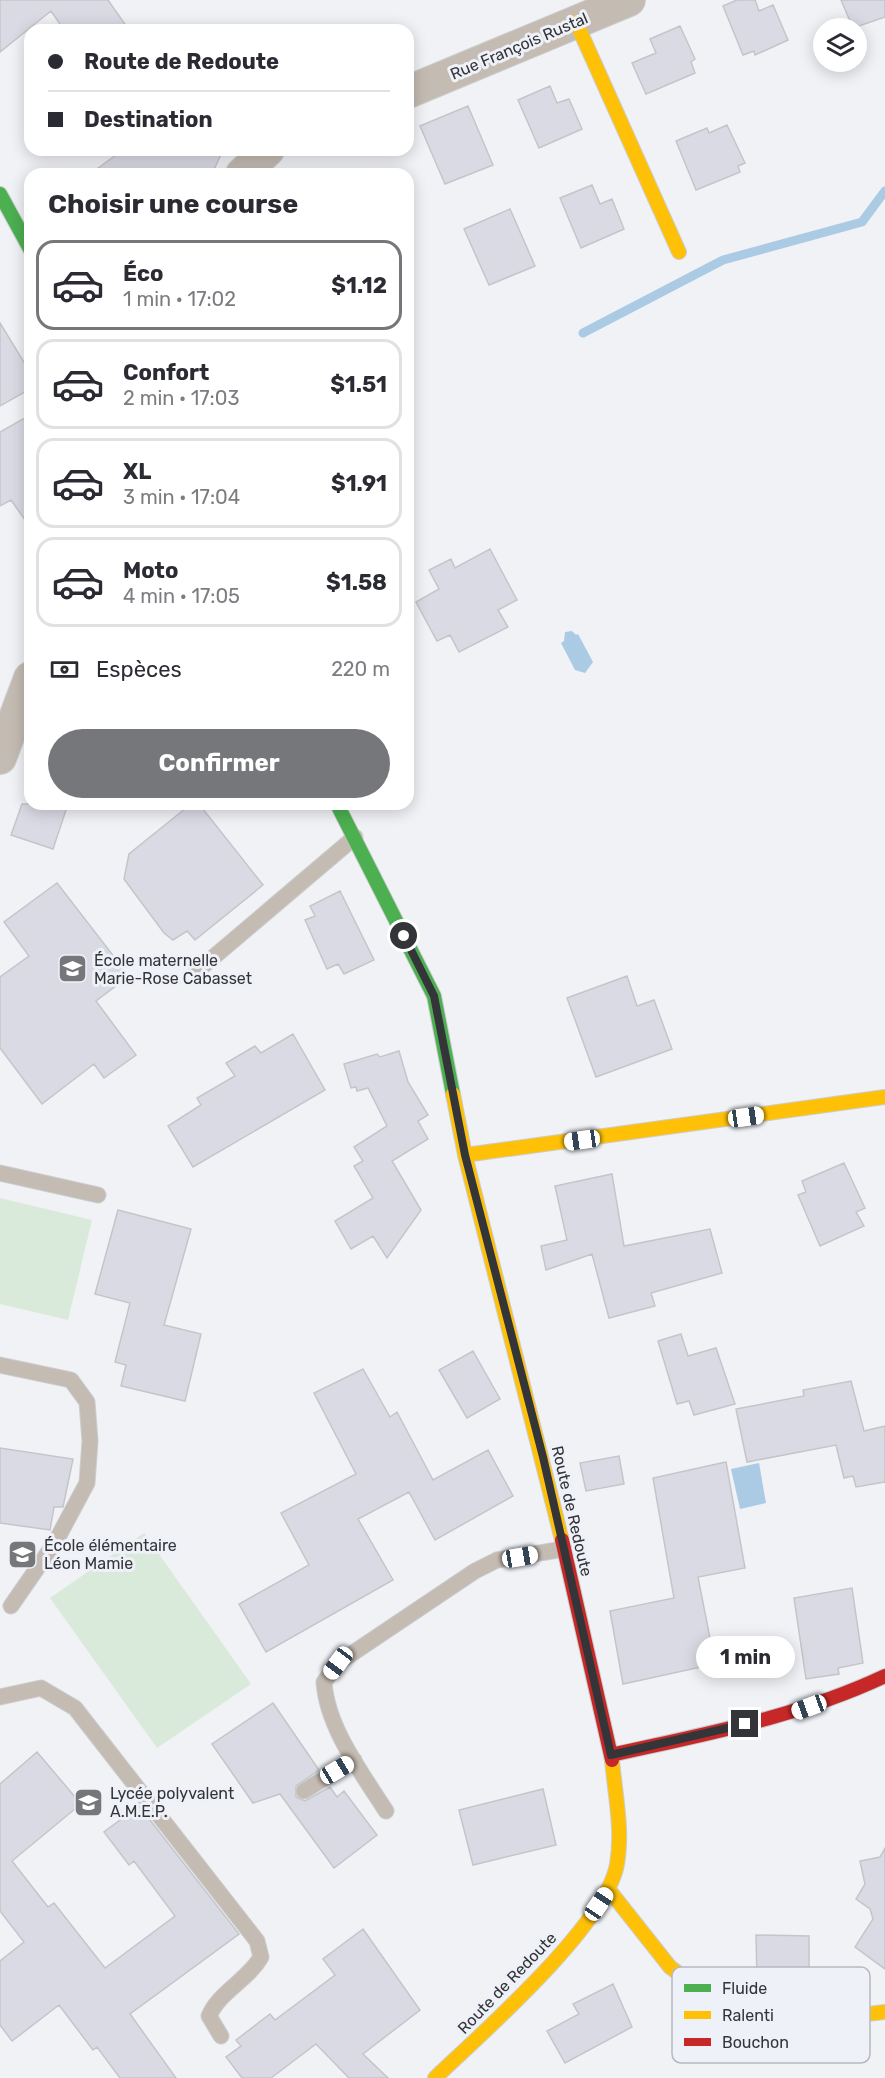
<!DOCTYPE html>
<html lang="fr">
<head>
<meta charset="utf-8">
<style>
  :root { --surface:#fff; --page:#f7f7f7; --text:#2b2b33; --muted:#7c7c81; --line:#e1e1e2; --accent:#76777a }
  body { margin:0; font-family:Rubik,sans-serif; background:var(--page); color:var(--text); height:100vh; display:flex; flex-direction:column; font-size:22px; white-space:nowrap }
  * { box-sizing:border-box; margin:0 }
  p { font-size:20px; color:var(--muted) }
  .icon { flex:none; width:33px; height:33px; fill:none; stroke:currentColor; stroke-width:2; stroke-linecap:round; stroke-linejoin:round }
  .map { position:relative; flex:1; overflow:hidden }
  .details { position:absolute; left:24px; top:168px; width:390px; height:642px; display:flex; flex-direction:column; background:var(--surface); border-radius:18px; box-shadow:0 3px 15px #0003 }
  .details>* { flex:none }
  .banner { position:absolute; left:24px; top:24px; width:390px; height:132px; border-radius:18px; box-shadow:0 3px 15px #0003; display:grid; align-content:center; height:132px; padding:0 24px; background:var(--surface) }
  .fabs { position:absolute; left:813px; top:18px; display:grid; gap:12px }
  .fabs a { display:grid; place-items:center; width:54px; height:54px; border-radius:50%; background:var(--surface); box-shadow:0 3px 15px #0003; font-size:30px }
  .end { position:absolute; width:27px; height:27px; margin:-14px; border:8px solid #343538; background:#fff; box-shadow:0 0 0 3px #fff }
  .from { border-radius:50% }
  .bubble { position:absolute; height:42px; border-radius:21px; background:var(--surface); box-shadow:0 3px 15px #0003; font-size:20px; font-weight:700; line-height:42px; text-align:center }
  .car { position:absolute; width:18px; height:36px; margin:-18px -9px; border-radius:8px; box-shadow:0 0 4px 2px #0007; background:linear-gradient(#fff 24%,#345 0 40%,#fff 0 76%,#345 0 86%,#fff 0) }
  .banner b { display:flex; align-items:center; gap:21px; height:57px; font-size:22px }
  .banner b+b { border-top:2px solid var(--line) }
  .banner i { width:15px; height:15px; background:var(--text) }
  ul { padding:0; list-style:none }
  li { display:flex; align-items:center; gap:18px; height:90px; margin:0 12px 9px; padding:0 12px; border:3px solid var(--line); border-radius:18px }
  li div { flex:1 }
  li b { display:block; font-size:22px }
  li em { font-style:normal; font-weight:700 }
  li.active { border-color:var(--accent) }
  li>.icon { width:54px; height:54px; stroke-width:1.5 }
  h2 { padding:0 24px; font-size:27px; line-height:72px }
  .pay { display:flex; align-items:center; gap:15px; height:66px; padding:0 24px; font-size:22px }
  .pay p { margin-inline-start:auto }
  .action { display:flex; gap:12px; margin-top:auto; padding:12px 24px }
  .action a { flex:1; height:69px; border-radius:36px; background:var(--accent); color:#fff; font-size:24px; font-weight:700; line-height:69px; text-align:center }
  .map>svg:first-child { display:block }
  .green { fill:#d9eadb }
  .water { fill:#abcae3 }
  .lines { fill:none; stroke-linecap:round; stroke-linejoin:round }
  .stream { stroke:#abcae3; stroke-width:9 }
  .building { fill:#dadae5; stroke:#c5c5c9; stroke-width:1.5 }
  .lane-casing { stroke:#cccdcf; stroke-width:17 }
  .street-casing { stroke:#cccdcf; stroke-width:34 }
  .fast-casing { stroke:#cccdcf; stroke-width:16 }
  .slow-casing { stroke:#cccdcf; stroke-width:16 }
  .jam-casing { stroke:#cccdcf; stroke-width:16 }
  .lane { stroke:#c4bbb2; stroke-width:15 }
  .street { stroke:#c4bbb2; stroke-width:32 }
  .fast { stroke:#4caf50; stroke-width:14 }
  .slow { stroke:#ffc107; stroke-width:14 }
  .jam { stroke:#c62828; stroke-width:14 }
  .route { stroke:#343538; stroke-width:8 }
  .labels { text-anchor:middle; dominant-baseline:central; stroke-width:6; stroke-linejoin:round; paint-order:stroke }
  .street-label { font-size:16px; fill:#343538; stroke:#eff1f8 }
  .poi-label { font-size:16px; fill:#343538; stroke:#eff1f8; text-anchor:start }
  .key { fill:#eff1f8; stroke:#b7b9be; stroke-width:1.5 }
  .key-label { font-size:16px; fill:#343538 }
</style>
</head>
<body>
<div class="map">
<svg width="885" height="2078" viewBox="0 0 885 2078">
  <rect width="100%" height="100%" fill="#f1f2f6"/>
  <path class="green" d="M0 1198 92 1220 68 1320 0 1304Z
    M144 1533 251 1684 157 1748 50 1598Z"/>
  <path class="water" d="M572 631 576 635 578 634 593 662 585 673 575 670 561 643 564 641 565 632Z
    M759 1463 766 1503 740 1509 731 1469Z"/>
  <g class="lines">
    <path class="stream" d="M583 333 723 260 862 222 885 191"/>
  </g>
  <path class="building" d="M0 0H108L129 30H64L51 11 0 52Z
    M737 0H755L759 11 773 5 788 40 755 55 754 51 743 55 723 6Z
    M841 0H885V17L853 28Z
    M680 26 695 59 691 62 695 73 646 94 632 63 656 53 650 39Z
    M550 86 557 103 569 99 582 129 539 148 518 100Z
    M468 106 493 165 445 184 420 126Z
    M727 125 745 163 738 166 740 172 696 190 676 141 707 128 709 133Z
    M123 150H223L212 174H90Z
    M592 185 600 204 612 199 624 229 581 248 560 198Z
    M510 209 535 266 489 285 464 229Z
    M0 323 30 372V389L0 406Z
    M30 415V527L11 500 0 506V432Z
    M490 549 517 600 498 610 508 627 459 652 450 635 437 641 416 602 439 589 429 570 451 559 455 568Z
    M22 804H68L53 849 11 835Z
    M191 804H199L263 885 195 940 187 931 173 940 164 933 124 879 129 854Z
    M57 883 129 976 96 1001 136 1055 104 1078 94 1064 42 1104 0 1048V977L29 956 4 922Z
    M340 891 374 960 344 974 338 964 327 969 305 920 315 916 310 906Z
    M627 976 637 1006 654 1000 672 1049 596 1077 567 998Z
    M293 1034 325 1090 193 1167 168 1126 201 1105 197 1098 235 1076 226 1063 255 1046 261 1053Z
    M399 1051 408 1082 428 1115 418 1121 428 1139 392 1161 421 1210 387 1258 373 1236 351 1249 335 1221 373 1198 354 1166 363 1161 354 1147 387 1126 368 1088 357 1091 356 1087 351 1088 344 1064 377 1054 380 1057Z
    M844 1163 865 1208 856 1212 864 1226 820 1246 798 1195 806 1192 802 1181Z
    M612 1174 624 1246 710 1229 722 1273 651 1293 655 1306 609 1318 592 1254 546 1270 541 1246 567 1240 555 1186Z
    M118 1210 191 1229 164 1325 201 1334 185 1401 121 1386 126 1365 115 1362 130 1303 95 1294Z
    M681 1334 688 1356 716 1348 735 1404 694 1415 689 1401 677 1404 658 1341Z
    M473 1351 500 1399 467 1418 439 1370Z
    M363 1369 390 1417 397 1412 433 1480 488 1450 513 1496 435 1540 409 1492 358 1519 393 1580 266 1652 239 1604 309 1565 281 1513 356 1474 314 1393Z
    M851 1381 864 1431 885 1426V1482L856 1487 853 1476 844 1478 836 1445 747 1462 736 1409 804 1396 803 1390Z
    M0 1448 73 1459 63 1507H54L50 1530 0 1523Z
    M619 1456 624 1484 586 1491 580 1463Z
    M726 1462 745 1568 698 1577 715 1664 623 1684 610 1611 674 1598 653 1478Z
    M852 1588 863 1663 838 1668 839 1674 806 1679 794 1598Z
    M273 1703 319 1770 296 1786V1797L305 1801 330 1787 337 1797 344 1791 377 1835 334 1868 280 1794 253 1803 212 1744Z
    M37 1752 81 1804 12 1861 48 1907 54 1903 105 1968 175 1916 134 1861 129 1865 104 1832 139 1806 239 1934 130 2014 176 2078H120L97 2047 93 2050 59 2005 12 2041 0 2025V1961L24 1942 0 1911V1784Z
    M543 1789 556 1845 473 1865 459 1810Z
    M885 1848V1969L855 1947 873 1919 870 1909 856 1899 865 1884 860 1861 880 1857Z
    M363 1929 420 2010 363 2054 388 2078H349L316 2044 271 2078H242L226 2057 241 2046 236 2040 270 2014 275 2020 335 1975 323 1959Z
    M756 1935 809 1936V1990H782V1978H757Z
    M613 1984 632 2027 565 2063 547 2031 579 2014 573 2004Z"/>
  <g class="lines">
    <defs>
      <path id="lane" d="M196 972 355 837
        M0 1173 98 1195
        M0 1365 71 1380 87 1402 90 1441 87 1483 56 1541 11 1606
        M0 1697 41 1688 75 1708 257 1941 261 1957C248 1980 219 1992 209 2016L221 2036
        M304 1791 354 1760
        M386 1811C362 1773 327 1728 324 1682L338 1663 475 1571 497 1560 564 1549"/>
      <path id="street" d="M408 92 629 0
        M242 174 268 150
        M0 758 30 678"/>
      <path id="fast" d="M0 194 30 249
        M337 804 434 996 453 1094"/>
      <path id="slow" d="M576 22 679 252
        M453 1094 465 1155 562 1540
        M465 1155 885 1097
        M609 1890 670 1967 732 2013 790 2023 885 2012
        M435 2078C481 2034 607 1924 617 1864 623 1830 615 1794 612 1760"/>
      <path id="jam" d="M562 1540 612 1760
        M611 1755C705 1734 798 1717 885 1676"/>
    </defs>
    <use href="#lane" class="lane-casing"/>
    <use href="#street" class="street-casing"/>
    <use href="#fast" class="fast-casing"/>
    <use href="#slow" class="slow-casing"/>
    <use href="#jam" class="jam-casing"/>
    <use href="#lane" class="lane"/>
    <use href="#street" class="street"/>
    <use href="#fast" class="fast"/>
    <use href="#slow" class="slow"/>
    <use href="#jam" class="jam"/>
  </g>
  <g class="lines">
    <path class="route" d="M404 936 434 996 465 1155 543 1457 611 1755 745 1724"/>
  </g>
  <defs>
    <symbol id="school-square" viewBox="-11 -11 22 22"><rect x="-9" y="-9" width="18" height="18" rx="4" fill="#76777a" stroke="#eff1f8"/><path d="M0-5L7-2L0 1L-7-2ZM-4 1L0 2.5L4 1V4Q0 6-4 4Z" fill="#fff"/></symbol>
  </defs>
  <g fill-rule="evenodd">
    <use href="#school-square" x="56" y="952" width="33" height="33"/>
    <use href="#school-square" x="6" y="1538" width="33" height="33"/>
    <use href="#school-square" x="72" y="1786" width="33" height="33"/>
  </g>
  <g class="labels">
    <g class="street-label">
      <text transform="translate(519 46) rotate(-23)">Rue François Rustal</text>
      <text transform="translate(572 1511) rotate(77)">Route de Redoute</text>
      <text transform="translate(507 1983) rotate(-46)">Route de Redoute</text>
    </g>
    <g class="poi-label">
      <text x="94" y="960">École maternelle<tspan x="94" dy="18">Marie-Rose Cabasset</tspan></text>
      <text x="44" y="1545">École élémentaire<tspan x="44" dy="18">Léon Mamie</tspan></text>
      <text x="110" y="1793">Lycée polyvalent<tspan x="110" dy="18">A.M.E.P.</tspan></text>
    </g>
  </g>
  <rect x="672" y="1967" width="198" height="96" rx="9" class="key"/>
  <rect x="684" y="1984" width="27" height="8" fill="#4caf50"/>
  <rect x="684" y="2011" width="27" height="8" fill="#ffc107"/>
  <rect x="684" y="2038" width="27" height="8" fill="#c62828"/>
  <g class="key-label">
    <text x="722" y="1994">Fluide</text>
    <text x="722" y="2021">Ralenti</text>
    <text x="722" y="2048">Bouchon</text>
  </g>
</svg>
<div class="fabs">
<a><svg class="icon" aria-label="layers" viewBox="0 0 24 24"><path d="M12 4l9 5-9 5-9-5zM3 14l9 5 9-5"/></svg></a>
</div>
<i class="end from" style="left:404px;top:936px"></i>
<i class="end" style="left:745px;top:1724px"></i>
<div class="bubble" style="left:696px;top:1636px;width:99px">1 min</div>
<i class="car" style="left:746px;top:1117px;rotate:82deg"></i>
<i class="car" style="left:582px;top:1140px;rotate:262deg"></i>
<i class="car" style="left:520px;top:1557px;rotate:80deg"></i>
<i class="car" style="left:338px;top:1663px;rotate:217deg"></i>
<i class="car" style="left:809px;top:1707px;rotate:250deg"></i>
<i class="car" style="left:337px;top:1770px;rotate:59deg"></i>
<i class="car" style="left:599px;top:1904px;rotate:34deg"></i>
<div class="banner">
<b><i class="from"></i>Route de Redoute</b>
<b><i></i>Destination</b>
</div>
<section class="details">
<h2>Choisir une course</h2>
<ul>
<li class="active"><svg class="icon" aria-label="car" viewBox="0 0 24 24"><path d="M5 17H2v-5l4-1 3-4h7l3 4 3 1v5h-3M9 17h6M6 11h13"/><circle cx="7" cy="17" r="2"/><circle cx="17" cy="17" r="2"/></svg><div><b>Éco</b><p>1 min · 17:02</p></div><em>$1.12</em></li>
<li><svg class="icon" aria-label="car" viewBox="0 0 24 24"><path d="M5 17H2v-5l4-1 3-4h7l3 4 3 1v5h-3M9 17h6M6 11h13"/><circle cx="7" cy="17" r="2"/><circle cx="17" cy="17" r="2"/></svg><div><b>Confort</b><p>2 min · 17:03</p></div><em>$1.51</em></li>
<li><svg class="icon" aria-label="car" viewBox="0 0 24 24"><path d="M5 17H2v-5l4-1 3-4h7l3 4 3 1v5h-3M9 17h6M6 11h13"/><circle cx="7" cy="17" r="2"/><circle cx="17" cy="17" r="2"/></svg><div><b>XL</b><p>3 min · 17:04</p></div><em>$1.91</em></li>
<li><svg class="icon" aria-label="car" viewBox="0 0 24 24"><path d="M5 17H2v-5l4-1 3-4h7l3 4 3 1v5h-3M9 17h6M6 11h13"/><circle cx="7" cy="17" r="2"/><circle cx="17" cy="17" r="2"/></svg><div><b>Moto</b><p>4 min · 17:05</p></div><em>$1.58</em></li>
</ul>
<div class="pay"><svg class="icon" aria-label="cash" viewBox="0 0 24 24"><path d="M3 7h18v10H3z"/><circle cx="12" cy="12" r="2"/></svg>Espèces<p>220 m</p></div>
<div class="action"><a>Confirmer</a></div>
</section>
</div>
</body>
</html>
